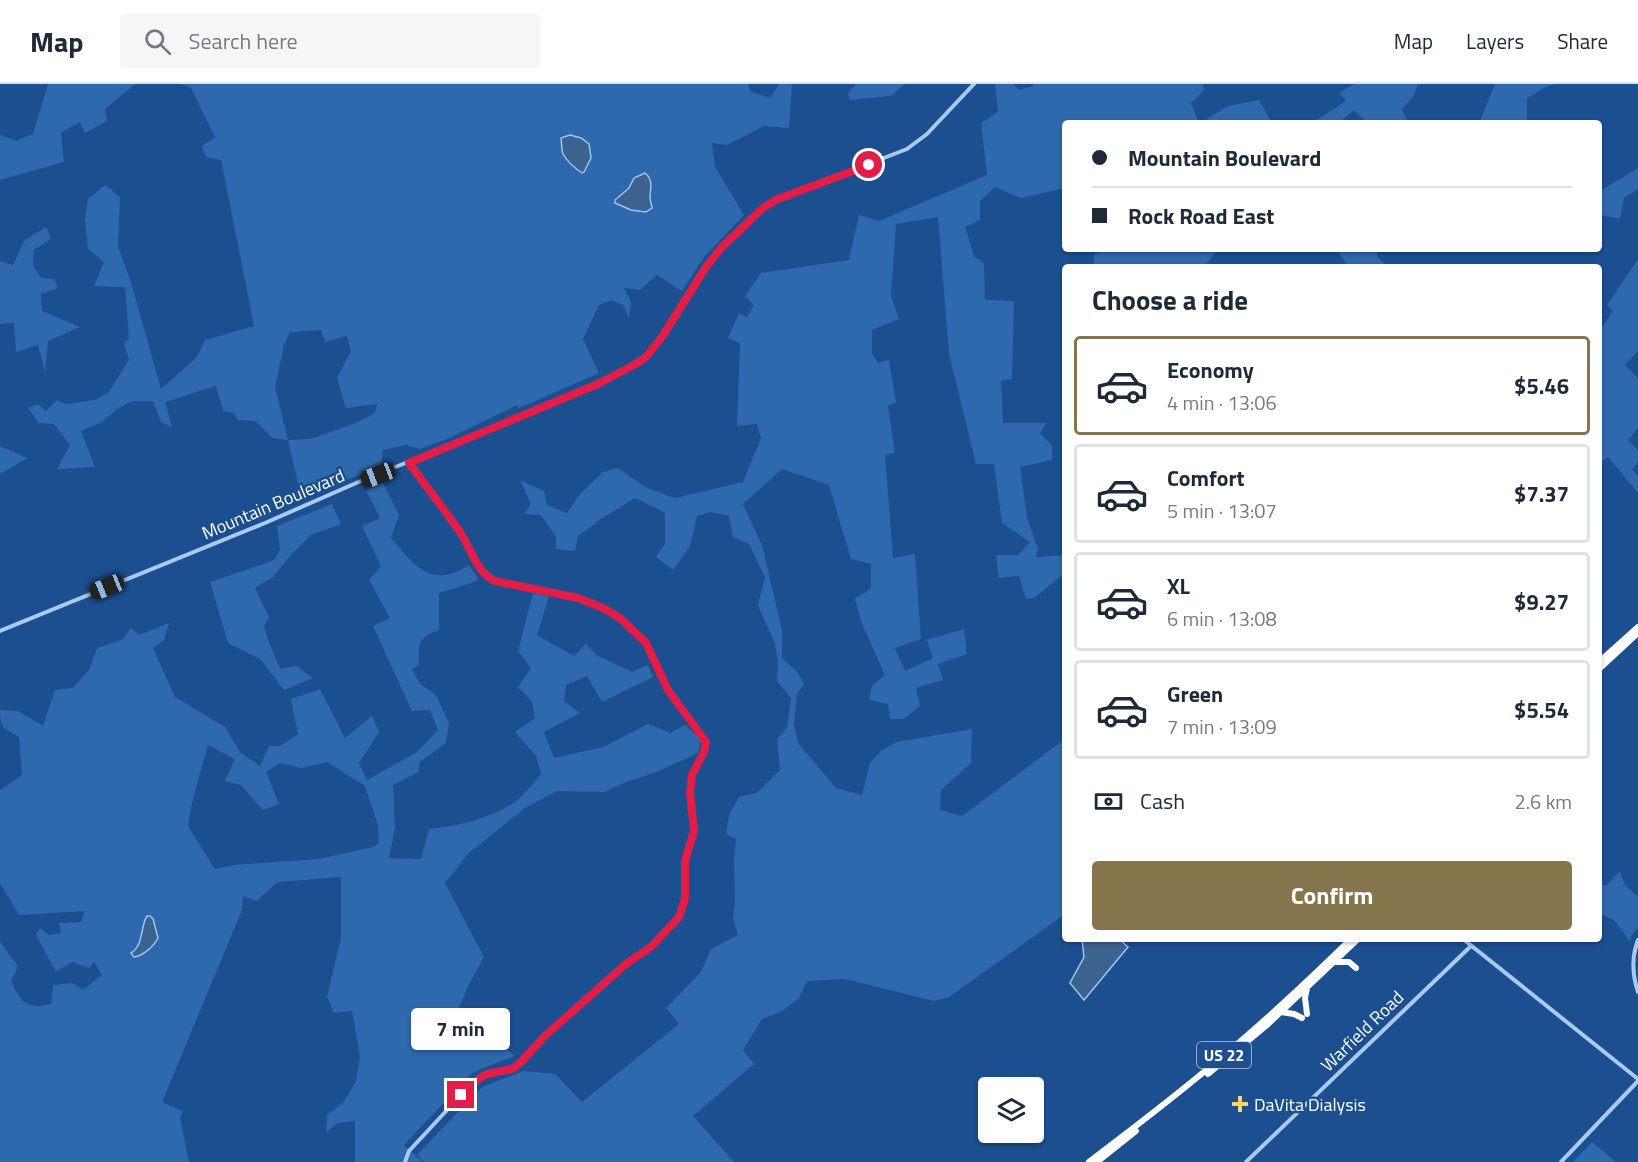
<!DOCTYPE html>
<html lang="en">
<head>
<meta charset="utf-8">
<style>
  :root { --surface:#fff; --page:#f6f6f7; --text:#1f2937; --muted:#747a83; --line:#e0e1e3; --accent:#84754c }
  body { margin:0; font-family:"Titillium Web",sans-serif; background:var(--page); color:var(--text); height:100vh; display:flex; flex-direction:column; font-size:22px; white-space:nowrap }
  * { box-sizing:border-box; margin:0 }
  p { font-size:20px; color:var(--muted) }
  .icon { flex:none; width:33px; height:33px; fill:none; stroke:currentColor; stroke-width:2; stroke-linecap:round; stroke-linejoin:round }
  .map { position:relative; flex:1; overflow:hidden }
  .details { position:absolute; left:1062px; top:180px; width:540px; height:678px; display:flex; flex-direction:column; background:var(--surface); border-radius:6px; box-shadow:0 2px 4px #0004 }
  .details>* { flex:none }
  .hud { position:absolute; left:1062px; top:36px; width:540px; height:132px; border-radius:6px; box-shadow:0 2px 4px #0004; display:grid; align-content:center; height:132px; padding:0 30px; background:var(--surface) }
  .buttons { position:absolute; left:978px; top:993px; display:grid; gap:12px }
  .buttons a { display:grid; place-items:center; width:66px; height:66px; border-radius:6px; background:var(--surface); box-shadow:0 2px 4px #0004; font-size:30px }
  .end { position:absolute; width:27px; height:27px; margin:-14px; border:8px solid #e11d48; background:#fff; box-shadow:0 0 0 3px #fff }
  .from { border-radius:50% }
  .bubble { position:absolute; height:42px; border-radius:6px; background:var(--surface); box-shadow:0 2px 4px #0004; font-size:20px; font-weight:700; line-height:42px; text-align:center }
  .car { position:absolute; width:18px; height:36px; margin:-18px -9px; border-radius:8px; box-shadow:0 0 4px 2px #0007; background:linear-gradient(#222 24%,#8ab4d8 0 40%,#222 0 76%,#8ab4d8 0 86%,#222 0) }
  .hud b { display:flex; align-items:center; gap:21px; height:57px; font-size:22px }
  .hud b+b { border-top:2px solid var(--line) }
  .hud i { width:15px; height:15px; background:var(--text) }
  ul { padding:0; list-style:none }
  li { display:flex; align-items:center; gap:18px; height:99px; margin:0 12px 9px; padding:0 18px; border:3px solid var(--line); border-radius:6px }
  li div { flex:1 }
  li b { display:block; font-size:22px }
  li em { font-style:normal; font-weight:700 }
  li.active { border-color:var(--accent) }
  li>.icon { width:54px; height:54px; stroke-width:1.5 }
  h2 { padding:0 30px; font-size:27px; line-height:72px }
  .pay { display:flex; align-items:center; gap:15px; height:66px; padding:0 30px; font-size:22px }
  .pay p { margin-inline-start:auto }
  .cta { display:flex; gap:12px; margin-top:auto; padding:12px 30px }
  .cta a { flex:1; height:69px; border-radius:6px; background:var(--accent); color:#fff; font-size:24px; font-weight:700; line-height:69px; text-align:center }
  header { display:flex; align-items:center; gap:36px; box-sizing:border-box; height:84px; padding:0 30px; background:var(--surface); border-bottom:2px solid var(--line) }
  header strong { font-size:28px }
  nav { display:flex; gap:33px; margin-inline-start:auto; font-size:21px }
  .search { width:420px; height:54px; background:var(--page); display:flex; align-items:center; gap:15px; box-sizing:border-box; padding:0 21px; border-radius:6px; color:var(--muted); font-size:22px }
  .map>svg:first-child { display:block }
  .green { fill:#2e69ad; fill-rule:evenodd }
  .water { fill:#3c6290; stroke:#9cc4f0; stroke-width:1.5 }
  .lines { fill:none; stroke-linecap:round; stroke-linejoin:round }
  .minor { stroke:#a9c9ee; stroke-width:4 }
  .highway { stroke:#fff; stroke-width:6 }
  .route { stroke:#e11d48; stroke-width:8 }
  .poi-dot { fill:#ffd166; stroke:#1b4f8f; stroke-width:2 }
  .labels { text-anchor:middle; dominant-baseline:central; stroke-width:5; stroke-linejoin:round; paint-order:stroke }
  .shield { fill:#1b4f8f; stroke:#bbcadd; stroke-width:1.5 }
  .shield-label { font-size:16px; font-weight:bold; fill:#fff }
  .street-label { font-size:18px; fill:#fff; stroke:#1b4f8f }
  .poi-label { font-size:18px; fill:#fff; stroke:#1b4f8f; text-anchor:start }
</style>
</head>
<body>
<header>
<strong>Map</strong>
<div class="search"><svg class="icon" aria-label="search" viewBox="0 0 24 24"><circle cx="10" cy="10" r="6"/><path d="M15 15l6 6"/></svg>Search here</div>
<nav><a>Map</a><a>Layers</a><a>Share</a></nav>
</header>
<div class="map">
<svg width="1638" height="1078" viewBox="0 0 1638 1078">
  <rect width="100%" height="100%" fill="#1b4f8f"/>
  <path class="green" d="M48 0H135L105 25 107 37 85 49 80 38 61 49 64 78 0 96V51L16 57 33 50Z
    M182 0H748L751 8 770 14 779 0H792L789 44 764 42 727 61 712 59 715 83 744 131 704 173 682 207 657 191 640 206 624 204 631 218 629 234 623 221 611 216 599 221 583 255 599 289 519 324 517 321 449 354 420 365 406 361 383 366 381 382 292 418 300 408 288 356 272 354 256 337 238 336 234 329 223 327 216 302 165 318 172 343 161 338 153 317H132L117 325 102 338 81 347 95 383 57 385 70 361 54 340 39 339 28 324 38 320 46 327 57 316 66 320 95 316 108 309 129 276 124 260 129 254 125 203 94 202 104 178 88 165 85 137 88 115 105 101 120 113 118 163 130 195 161 305 197 273 205 256 254 242 221 76 206 73 202 62 215 53 191 4ZM321 246 325 258 347 252 351 267 337 294 346 324 377 320 375 329 356 339 310 355 288 356 275 303 284 261 290 248Z
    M856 0H905L891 12 850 16 848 9Z
    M995 0H1013L1019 6 1033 2V0H1203L1204 7 1191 19 1199 39H1065V104L1021 114 995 103 980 117V136L965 143 974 172 984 180 985 216 1014 217 1012 295 1001 297 1003 339H1046L1040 350 1052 361V376L1020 383 1027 434 1038 465 1036 473 1065 471V489L1034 514 1026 515 1019 492 999 494 996 471H1018L1030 458 1002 439 994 380H976L949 270 938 133 896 140 891 212 899 235 872 246V270L878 279 889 276 896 319 888 322 895 369 885 371 893 474 915 470 921 555 895 564 905 587 933 574 927 556 964 545 967 570 938 580 943 596 916 604 920 622 904 635H890L888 620 869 616 872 602 885 591 862 540 855 515 871 504V480L851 475 829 401 782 385 743 420 763 464 782 547V574L797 588 804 600 797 610 794 641 798 659 836 704 862 711 870 679 882 666 897 658 972 645 971 679 941 706 940 726 962 732 1065 655V830L949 913 934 917 845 895 807 897 799 914 782 927 762 935 743 966 754 980 693 1032 734 1078H424L417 1071 482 1003 523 987 555 990 582 1018 679 940 666 924 701 888 711 865 738 851 733 834 735 820 734 778 736 755 726 750 729 731 739 713 757 709 780 686 777 655 787 644 791 614 777 597 778 578 775 560 758 521 765 493 749 460 733 453 729 432 710 428 697 432 690 462 673 486 656 473 665 460V429L635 414 601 435 578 452 575 467 556 465V453L541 431 524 430 531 420 520 396 544 407 547 421 567 429 580 410 603 388 618 384 645 403 675 414 743 398 761 354 757 340 737 342 740 259 728 254 739 229 747 233 754 221 745 212 761 189 849 176 859 131 879 137 987 91 981 39 998 28Z
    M1354 0H1418L1414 11 1402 26 1409 39H1367L1354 26 1339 39H1312L1346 17 1339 9Z
    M1495 0H1555L1548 2 1527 14V39H1479Z
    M1259 16 1272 39H1200L1228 22Z
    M1638 84V105L1624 114 1620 135 1600 131V107Z
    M46 143 51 155 34 166 33 182 41 194 54 195 58 204 41 210 42 227 80 243 48 257 45 288 38 261 16 268 14 239 0 240V177L13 181 24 157Z
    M1113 165H1218L1204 183H1094V170Z
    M1336 165H1377V172L1387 183H1349Z
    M1638 175V267L1625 281 1638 294V344L1628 356 1638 366V378L1632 386 1638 391V409L1608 373 1599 381V248L1613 227 1607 221Z
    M0 362 2 363 28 374 0 390Z
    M383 399 399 431 391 454C415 481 430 506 469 481L478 495 474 498 439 509V546C418 553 418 561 419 581L412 585 420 600 436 611 449 639 446 659 420 678 418 688 393 701 395 744 389 774 421 775 429 745C460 742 488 735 515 718 524 711 533 699 541 690L536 672 515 648 535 634 532 617 518 603 531 584 518 567 533 509 549 513 537 551 574 572 586 560 596 571 632 588 648 581 653 593 602 618 587 592 566 601 564 617 580 629 544 648 554 674 603 663 648 640 670 649 685 641 701 656 698 669 656 688 624 699 605 708 557 707 525 724 468 770 445 799 484 873 468 902 457 929 515 972C500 978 485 982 471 990L404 1061 423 1078H355V1037L337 1039 326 1049 327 1031 343 1019 356 997 360 973 352 927 334 929 327 913 341 854V793L278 798 256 817 243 812 242 826 162 1018 183 1027 180 1034 189 1078H0V858L18 882 11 897C21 918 26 926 51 920L53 901 72 899 83 906 102 891 94 878 89 884 72 878 56 888 36 851 40 844 49 851 61 849 59 839 81 838 85 827 19 831 0 799V706L22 691 19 653C4 644 0 645 0 626L18 627 43 642 55 606 73 604 89 586 97 564 122 556 131 544 139 551 169 539 164 556 153 564 175 613 225 643 240 668 260 682 269 662H280L298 650 291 615 320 605 345 654 372 632 379 648 359 679 367 696 417 668 438 646 430 626 412 627 373 542 390 534 369 496 381 482 362 442 380 434 366 406ZM208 661 235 675 225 697 241 701 263 726 279 720 266 688 280 679 301 684 327 678 365 702 378 741 379 759 373 763 319 775 234 781 215 785 188 742 193 714Z
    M332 420 341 440 311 451 290 472 273 493 255 504 269 533 264 542 268 556 280 585 296 582 313 594 284 606 260 575 228 559 210 498 274 476 280 466 277 442Z
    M1620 787 1625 801 1638 813V843L1631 852 1630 857 1614 836 1599 830V798L1606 802Z
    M1592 1058 1616 1078H1573Z"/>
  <path class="water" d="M570 51 581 54 589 60 591 74 584 88 582 89C576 85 567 77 563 70 561 65 562 59 561 54Z
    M645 89C654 97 650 104 650 114 650 116 652 122 652 124L646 128 631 126 615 119V116L629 104 634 94Z
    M147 832H150L153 835 158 854C154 862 143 872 134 873L131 869C144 861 140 843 147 832Z
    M1082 855H1119L1128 863 1084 916 1070 899 1084 873Z"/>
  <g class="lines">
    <path class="minor" d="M0 547 265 439 363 396 518 334 598 300 632 282 651 267 706 183 722 163 764 123 778 115 907 65 927 50 974 0
      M1463 855 1638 995
      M1638 856C1631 874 1632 890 1638 908
      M405 1078 409 1067 461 1011 480 994 487 990 512 985 520 979 546 951 626 880 652 862 679 833 685 815V777L694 747 690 709 692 691 704 668 706 658 668 606 656 578 646 559 639 551 620 534 603 524 578 514 495 497 485 491 459 448 409 379
      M1246 1078 1471 862
      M1561 1078 1638 997"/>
    <path class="highway" d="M1599 578 1638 543
      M1599 585 1638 549
      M1335 878H1349L1356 884
      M1307 904 1305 914 1307 930
      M1281 928 1294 930 1302 934
      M1208 990 1267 941 1358 855
      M1089 1078C1124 1051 1160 1024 1194 996 1249 952 1301 904 1351 855
      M1097 1078 1136 1047"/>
  </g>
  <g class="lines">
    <path class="route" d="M461 1011 480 994 487 990 512 985 520 979 546 951 626 880 652 862 679 833 685 815V777L694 747 690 709 692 691 704 668 706 658 668 606 646 559 620 534 603 524 578 514 495 497C477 489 470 463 460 448 443 424 426 402 409 379L598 300 632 282 645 274 662 253 706 183 722 163 764 123 778 115 869 81"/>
  </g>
  <path class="poi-dot" d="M1237 1011h6v6h6v6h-6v6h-6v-6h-6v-6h6z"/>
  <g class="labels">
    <rect class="shield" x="1197" y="958" width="54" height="26" rx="4.5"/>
    <g class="shield-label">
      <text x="1224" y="971">US 22</text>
    </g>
    <g class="street-label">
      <text transform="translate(273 420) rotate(-23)">Mountain Boulevard</text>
      <text transform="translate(1362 947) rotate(-44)">Warfield Road</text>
    </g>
    <g class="poi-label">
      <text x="1254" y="1020">DaVita Dialysis</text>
    </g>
  </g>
</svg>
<div class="buttons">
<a><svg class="icon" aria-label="layers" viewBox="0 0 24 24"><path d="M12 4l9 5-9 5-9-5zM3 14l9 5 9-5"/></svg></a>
</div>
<i class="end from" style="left:869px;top:81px"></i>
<i class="end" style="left:461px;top:1011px"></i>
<div class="bubble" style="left:411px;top:924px;width:99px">7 min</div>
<i class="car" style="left:378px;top:391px;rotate:249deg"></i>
<i class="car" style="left:107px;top:503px;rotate:248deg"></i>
<div class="hud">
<b><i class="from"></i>Mountain Boulevard</b>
<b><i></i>Rock Road East</b>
</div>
<section class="details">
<h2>Choose a ride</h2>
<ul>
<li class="active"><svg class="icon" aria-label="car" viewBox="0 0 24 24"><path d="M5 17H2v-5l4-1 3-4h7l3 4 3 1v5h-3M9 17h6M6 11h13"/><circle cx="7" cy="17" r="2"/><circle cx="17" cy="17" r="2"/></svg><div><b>Economy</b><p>4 min · 13:06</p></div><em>$5.46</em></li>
<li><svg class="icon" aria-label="car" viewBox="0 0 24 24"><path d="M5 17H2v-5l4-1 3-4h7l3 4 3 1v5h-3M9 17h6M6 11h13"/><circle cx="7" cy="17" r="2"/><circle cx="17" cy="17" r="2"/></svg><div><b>Comfort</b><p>5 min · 13:07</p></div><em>$7.37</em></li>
<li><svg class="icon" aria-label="car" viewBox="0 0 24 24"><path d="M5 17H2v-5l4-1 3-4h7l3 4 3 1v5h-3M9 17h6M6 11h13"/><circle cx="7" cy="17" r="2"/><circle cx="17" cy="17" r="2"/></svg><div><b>XL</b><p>6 min · 13:08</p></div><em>$9.27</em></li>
<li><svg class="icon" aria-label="car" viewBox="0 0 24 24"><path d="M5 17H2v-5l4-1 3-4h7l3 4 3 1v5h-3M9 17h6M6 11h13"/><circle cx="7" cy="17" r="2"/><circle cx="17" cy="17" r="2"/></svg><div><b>Green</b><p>7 min · 13:09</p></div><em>$5.54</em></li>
</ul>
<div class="pay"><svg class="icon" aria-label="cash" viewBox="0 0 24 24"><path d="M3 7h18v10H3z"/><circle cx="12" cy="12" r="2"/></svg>Cash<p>2.6 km</p></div>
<div class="cta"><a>Confirm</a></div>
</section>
</div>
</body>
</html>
